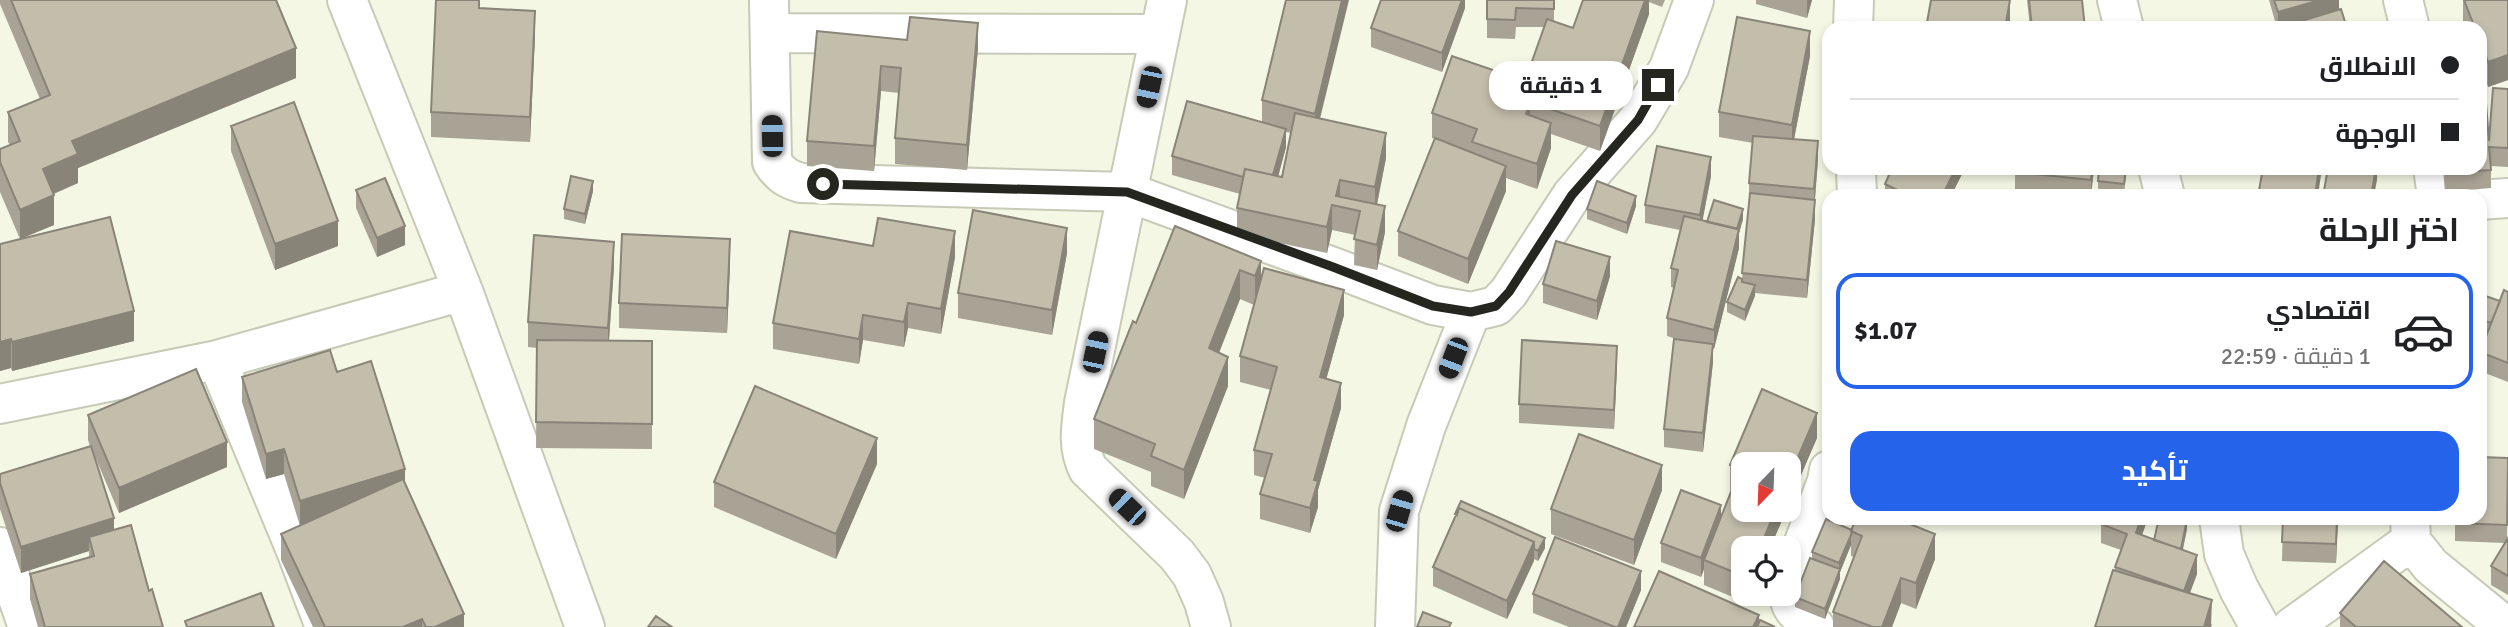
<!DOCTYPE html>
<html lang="ar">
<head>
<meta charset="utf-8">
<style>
  :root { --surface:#fff; --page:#f6f6f6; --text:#202124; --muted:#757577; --line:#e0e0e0; --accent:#2563eb }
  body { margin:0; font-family:Signika,Cairo,sans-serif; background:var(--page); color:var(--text); direction:rtl; height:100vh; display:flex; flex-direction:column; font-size:26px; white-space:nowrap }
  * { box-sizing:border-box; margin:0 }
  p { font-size:23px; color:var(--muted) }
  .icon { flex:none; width:38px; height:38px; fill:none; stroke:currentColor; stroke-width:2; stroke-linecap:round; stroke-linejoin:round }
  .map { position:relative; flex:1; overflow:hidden; direction:ltr }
  .sheet { position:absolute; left:1822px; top:189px; width:665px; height:336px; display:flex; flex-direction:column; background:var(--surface); border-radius:21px; box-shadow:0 4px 10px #0003; direction:rtl }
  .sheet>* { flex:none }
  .guide { position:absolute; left:1822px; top:21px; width:665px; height:154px; border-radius:21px; box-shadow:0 4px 10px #0003; direction:rtl; display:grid; align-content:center; height:154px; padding:0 28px; background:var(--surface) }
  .needle { width:46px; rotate:203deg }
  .tools { position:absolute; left:1731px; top:452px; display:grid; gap:14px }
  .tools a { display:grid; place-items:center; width:70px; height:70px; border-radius:14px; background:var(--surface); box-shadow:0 4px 10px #0003; font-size:35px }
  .end { position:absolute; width:32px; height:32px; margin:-16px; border:9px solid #252620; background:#fff; box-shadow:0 0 0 4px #fff }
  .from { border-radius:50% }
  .bubble { position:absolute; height:49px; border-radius:21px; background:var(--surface); box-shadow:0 4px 10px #0003; font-size:23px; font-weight:700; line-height:49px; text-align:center; direction:rtl }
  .car { position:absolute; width:21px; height:42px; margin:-21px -10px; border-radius:9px; box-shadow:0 0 5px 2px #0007; background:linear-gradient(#222 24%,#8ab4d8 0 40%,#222 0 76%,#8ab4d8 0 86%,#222 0) }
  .guide b { display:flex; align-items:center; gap:24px; height:66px; font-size:26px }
  .guide b+b { border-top:2px solid var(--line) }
  .guide i { width:18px; height:18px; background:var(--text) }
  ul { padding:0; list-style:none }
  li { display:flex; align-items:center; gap:21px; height:116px; margin:0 14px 10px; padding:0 14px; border:4px solid transparent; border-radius:21px }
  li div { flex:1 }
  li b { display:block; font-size:26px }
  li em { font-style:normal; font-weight:700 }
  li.selected { border-color:var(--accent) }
  li>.icon { width:63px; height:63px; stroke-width:1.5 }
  h2 { padding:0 28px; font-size:32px; line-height:84px }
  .cta { display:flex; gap:14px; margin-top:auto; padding:14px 28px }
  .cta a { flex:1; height:80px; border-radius:21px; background:var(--accent); color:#fff; font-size:28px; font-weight:700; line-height:80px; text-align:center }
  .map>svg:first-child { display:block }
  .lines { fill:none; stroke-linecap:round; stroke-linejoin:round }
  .street-casing { stroke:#c7cab7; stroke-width:42 }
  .street { stroke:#fff; stroke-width:38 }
  .wall { fill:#a8a394; fill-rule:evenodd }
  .shaded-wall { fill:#888478 }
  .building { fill:#c3bdac; stroke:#888478; stroke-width:2 }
  .route { stroke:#252620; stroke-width:9 }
</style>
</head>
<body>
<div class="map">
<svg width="2508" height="627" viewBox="0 0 2508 627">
  <rect width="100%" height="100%" fill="#f4f7e4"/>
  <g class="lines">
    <defs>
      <path id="street" d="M347 0 463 291 585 627
        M769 0 772 162C780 174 787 179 801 183L1127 192 1333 267 1433 305 1471 312 1496 306 1509 292 1572 195 1638 120 1669 68 1694 0
        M1167 0 1084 403C1081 427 1077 447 1088 469L1177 555 1192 575 1204 602 1211 627
        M2117 0 2124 28
        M2403 0 2410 28
        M1853 28 1854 0
        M770 33 1160 34
        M1856 168 1857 196
        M2158 168 2165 196
        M2433 168 2437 196
        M2480 200 2508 198
        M217 360 297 553 325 627
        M0 404 217 360 463 291
        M2219 518 2224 554 2239 589 2260 627
        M2410 518 2411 541 2431 566 2506 627
        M0 547 28 627
        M1395 627 1399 511 1426 426 1471 312
        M1815 627C1793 611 1785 606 1791 577L1827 481 1829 470
        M2292 627 2411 541"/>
    </defs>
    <use href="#street" class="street-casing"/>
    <use href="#street" class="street"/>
  </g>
  <path class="wall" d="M0 0H276L296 78 78 168V183L54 194V225L20 239 0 192V149L10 145 8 142V112L40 99 0 4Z
    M480 0V8L535 36 530 142 431 137V112Z
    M1286 0 1320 118 1386 158 1377 205 1385 232 1377 270 1354 265 1355 235 1332 230 1327 253 1237 234V208L1240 194 1172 175V156L1262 122V100ZM1286 132 1291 133 1282 177 1278 176 1286 147Z
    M1465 0V8L1442 72 1371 47V28Z
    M1487 0H1554V21L1573 28 1583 0H1665L1662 7 1649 2V14L1600 151 1551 134V148L1537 189 1506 178V191L1468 284 1398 256V231L1435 139 1432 138V113L1525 81 1544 27H1516L1515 39 1487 38Z
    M1756 0H1812L1807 18 1756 4Z
    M2027 0H2082L2085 28H2030Z
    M2269 0H2339V9L2277 28Z
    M2463 0H2508V80L2488 87 2480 65V28H2465L2463 22Z
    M907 40 978 48 967 170 895 164V138L899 93 881 91 874 171 807 166V141Z
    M1810 56 1794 139 1818 160 1815 200V219L1807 298 1755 293 1745 321 1727 312V302L1742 279 1749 198V183L1753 143 1719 137V112Z
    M2480 73 2489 141 2508 89V167L2491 166V188L2445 192 2443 168H2480Z
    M231 126 338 246 275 270 231 151Z
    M1965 168 1951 196H1885V184Z
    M2094 168 2091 196H2065L2015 191V172Z
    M2127 168 2124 194 2098 192V181Z
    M1711 176 1702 221 1707 222 1743 219 1739 233V248L1714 349 1713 348V362L1703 452 1664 447V429L1679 340 1667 336V318L1674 288 1671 287V268L1680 230 1645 223V205Z
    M356 190 405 245 377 257 356 208Z
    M593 191 585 224 564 219V209Z
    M1636 206 1627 234 1587 219V209Z
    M1175 226 1261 279 1344 315 1326 379 1341 408 1318 490V507L1310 533 1260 519V494L1265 478 1254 475V450L1271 390 1240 382V356L1254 305 1240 299 1219 353 1228 386 1184 499 1151 486V472L1094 449V419L1136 323Z
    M0 244 134 341 12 371 11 368 0 371Z
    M873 246 955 257 941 334 908 328 904 347 863 340 859 364 773 349V323Z
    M1067 253 1052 335 958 318V293Z
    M730 264 727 333 619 328V303Z
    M614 267 609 341H652V449L536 448 537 348 528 347V322Z
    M1610 276 1597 320 1543 303V284Z
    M2508 292V382L2480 371V352L2488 331 2480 329V294L2500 301Z
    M1617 364 1614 429 1519 423V404Z
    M337 372 405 484 464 627H313L281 560V534L300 526 284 474 266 479 242 402V377Z
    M88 415 227 467 119 513 93 452 114 530 149 591 163 627H38L30 599V574L89 558V551L21 573 0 509V474L90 446 88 440Z
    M1817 438 1788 505V464L1787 509 1770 548H1743V593H1751L1747 603 1704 585V569L1701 577 1661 562V543L1721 517 1731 490H1730V465Z
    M2508 458 2507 540 2508 538V595L2491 585V566L2505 543 2455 541V518Z
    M877 464 836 559 714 507V482Z
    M1662 490 1634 565 1551 534V509Z
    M1455 514 1545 548 1538 561 1534 559 1507 619 1433 586V567L1455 519Z
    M1912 518H1928L1926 523Z
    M2104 518H2148L2142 535 2154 540 2187 529 2183 550 2197 574 2190 593 2212 625 2211 627H2095L2121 550 2101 543V524Z
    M2283 518H2338L2336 563 2282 561Z
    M1852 530 1935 559 1916 609 1901 603 1892 627H1833V612L1854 557 1851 556V545L1840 572V579L1825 619 1795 607V597L1812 559V552Z
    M1641 590 1626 627H1569L1533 613V594Z
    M2340 613 2462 627H2340Z"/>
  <path class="shaded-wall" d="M1342 0H1349L1315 139V114Z
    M1462 0H1465V8L1442 72V53Z
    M1645 0H1649V14L1600 151V126Z
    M1807 0H1812L1807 18Z
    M2010 0V28H2005Z
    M2320 0H2339V13L2278 28V12Z
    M535 11V36L530 142V117Z
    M978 23V48L967 170V145Z
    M1810 31V56L1792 150V125Z
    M296 48V78L78 168V183L43 198V169L72 141Z
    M2508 55V80L2488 87V62Z
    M881 66V91L874 171V146Z
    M1530 102V127L1526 114Z
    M1551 123V148L1537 189V164Z
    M1286 129V147L1272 200V181Z
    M1386 133V158L1375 213V187Z
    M1818 141V160L1814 208V189Z
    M1711 157V176L1700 234V215Z
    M1506 166V191L1468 284V259Z
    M1956 168H1965L1951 196H1942Z
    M2092 168H2094L2091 196V180Z
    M2319 168H2322L2318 196H2315Z
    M2376 168H2377V180L2374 196H2371Z
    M1340 180V205L1336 196Z
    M593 181V191L585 224V214Z
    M54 195V225L20 239V210Z
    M1636 196V206L1627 234V223Z
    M1815 200V219L1807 298V280Z
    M1332 205V230L1327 253V227Z
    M1385 206V232L1377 270V245Z
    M1743 209V219L1739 233V248L1714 349V330L1735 235Z
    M338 221V246L275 270V244Z
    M405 226V245L377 257V238Z
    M1067 228V253L1052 335V310Z
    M955 231V257L941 334V309Z
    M730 239V264L727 333V308Z
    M614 242V267L608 353V328Z
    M1610 257V276L1597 320V301Z
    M1261 261V290L1255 306V276Z
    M1240 270V299L1209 378V348Z
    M1755 285V296L1745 321V310Z
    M1344 290V315L1320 402V377Z
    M908 303V328L904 347V322Z
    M134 311V341L12 371V342Z
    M863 315V340L859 364V339Z
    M11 339V368L0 371V342Z
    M1713 344V362L1703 452V433Z
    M1617 346V364L1614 429V410Z
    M1228 357V386L1184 499V470Z
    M1341 383V408L1318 490V507L1310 533V508L1314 480Z
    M1817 413V438L1788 505V480Z
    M877 438V464L836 559V534Z
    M227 442V467L119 513V488Z
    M284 449V474L266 479V454Z
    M1662 465V490L1634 565V540Z
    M405 469V494L300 526V501Z
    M1721 505V524L1704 560V569L1701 577V558Z
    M1776 509H1787L1770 548H1760Z
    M114 518V543L89 537V551L21 573V547Z
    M2141 518H2148L2136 552V533Z
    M2337 518H2338L2336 563V544Z
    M2187 519V529L2179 565V555Z
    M1935 534V559L1916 609V583Z
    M1851 535V545L1840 572V579L1825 619V609L1839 571V563Z
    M1545 538V548L1538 561V551Z
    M1534 542V561L1507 619V601Z
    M2197 555V574L2183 611V592Z
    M1641 571V590L1626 627H1618Z
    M1901 578V603L1892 627H1882Z
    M1747 593H1751L1747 603Z
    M2212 600 2211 627H2204Z
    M464 614V627H435Z
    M1759 615V627H1753Z
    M422 619V627H403Z"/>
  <path class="building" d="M11 0H276L296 48 72 141 78 154 43 169 54 195 20 210 0 162V149L20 141 8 112 50 95Z
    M436 0H479V8L535 11 530 117 431 112Z
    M1286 0H1342L1315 114 1262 100Z
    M1381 0H1462L1442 53 1371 28Z
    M1487 0H1554V9L1516 8 1515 20 1487 19Z
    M1583 0H1645L1600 126 1530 102 1526 114 1551 123 1537 164 1472 142 1477 129 1432 113 1452 56 1525 81 1547 19 1573 28Z
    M1931 0H2010L2005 28H1926Z
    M2029 0H2082L2085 28H2032Z
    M2274 0H2320L2278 12Z
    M2464 0H2508V55L2488 62 2480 40V28H2475Z
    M2341 9 2347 28H2278Z
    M910 17 978 23 967 145 895 138 901 68 881 66 874 146 807 141 817 31 907 40Z
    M1737 17 1810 31 1792 125 1719 112Z
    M2480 73 2482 87 2480 88Z
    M2493 88 2508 89V148L2489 147 2491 170 2445 173V168H2480V90H2485L2489 141Z
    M1187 101 1286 129 1273 175 1245 169 1243 177 1172 156Z
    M294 102 338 221 275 244 231 126Z
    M1295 113 1386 133 1375 187 1340 180 1336 196 1385 206 1377 245 1354 239 1360 211 1332 205 1327 227 1237 208 1245 169 1282 177Z
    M1753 136 1818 141 1814 189 1749 183Z
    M1435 138 1506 166 1468 259 1398 231Z
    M1657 146 1711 157 1700 215 1645 205Z
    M1892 168H1956L1942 196H1910L1885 184Z
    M2016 168H2092L2091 180 2015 172Z
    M2099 168H2126L2124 184 2098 181Z
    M2263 168H2319L2315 196H2258Z
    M2328 168H2376L2371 196H2323Z
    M571 176 593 181 585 214 564 209Z
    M385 178 405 226 377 238 356 190Z
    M1597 181 1636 196 1627 223 1587 209Z
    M1750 193 1815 200 1807 280 1742 273Z
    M1714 200 1743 209 1737 229 1707 222Z
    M973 210 1067 228 1052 310 958 293Z
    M1684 216 1739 229 1714 330 1667 318 1678 270 1671 268Z
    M110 217 134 311 12 342 11 339 0 342V244Z
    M878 218 955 231 941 309 908 303 904 322 863 315 859 339 773 323 790 231 873 246Z
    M1175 226 1261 261 1255 276 1240 270 1209 348 1228 357 1184 470 1151 456 1155 444 1094 419 1133 321 1136 323Z
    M622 234 730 239 727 308 619 303Z
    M534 235 614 242 608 328 528 322Z
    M1556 241 1610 257 1597 301 1543 284Z
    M1264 268 1344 290 1320 377 1341 383 1314 480 1318 481 1310 508 1260 494 1272 454 1254 450 1277 367 1240 356Z
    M1738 277 1742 279V282L1755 285 1745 310 1727 302Z
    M2504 290 2508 292V363L2480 352Z
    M2480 294 2500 301 2491 323 2480 319Z
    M1674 339 1713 344 1703 433 1664 429Z
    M537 340 652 341V424L536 422Z
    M1522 340 1617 346 1614 410 1519 404Z
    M330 350 337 372 371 361 405 469 300 501 284 449 266 454 242 377Z
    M196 369 227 442 119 488 88 415Z
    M755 386 877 438 836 534 714 482Z
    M1762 389 1817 413 1788 480V464H1743V509H1776L1760 548H1743V576L1704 560 1740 469 1730 465Z
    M1579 434 1662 465 1634 540 1551 509Z
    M91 446 114 518 21 547 0 483V474Z
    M2480 457 2508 458 2507 525 2455 523V518H2480Z
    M403 479 464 614 435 627H426L422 619 403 627H325L281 534Z
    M1681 490 1721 505 1701 558 1661 543Z
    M1461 501 1545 538 1538 551 1534 549V542L1459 508 1457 515 1455 514Z
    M1459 508 1534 542 1507 601 1433 567Z
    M1856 518H1895L1935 534 1916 583 1901 578 1882 627H1873L1833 612 1862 536 1851 531Z
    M2104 518H2141L2136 533 2197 555 2184 591 2115 567 2127 534 2101 524Z
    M2159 518H2182L2187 519 2181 549 2154 540Z
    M2283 518H2337L2336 544 2282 542Z
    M1826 519 1852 530 1851 535 1839 563 1812 552Z
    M131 525 149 591 152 589 163 627H45L30 574 94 556 89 537Z
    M1555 537 1641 571 1618 627H1615L1533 594Z
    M2508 538V576L2491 566Z
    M1810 558 1840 569 1825 609 1795 597Z
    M2384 561 2462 627H2356L2340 613Z
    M2113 570 2212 600 2204 627H2095Z
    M1659 571 1759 615 1753 627H1634Z
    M261 593 274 627H187L185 621Z
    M1423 612 1451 623 1449 627H1417Z
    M656 616 672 627H648Z
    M1760 620 1775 627H1757Z"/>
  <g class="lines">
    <path class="route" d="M823 184 1127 192 1333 267 1433 306 1471 312 1496 306 1509 292 1572 195 1638 120 1658 85"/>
  </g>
</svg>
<div class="tools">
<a><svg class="needle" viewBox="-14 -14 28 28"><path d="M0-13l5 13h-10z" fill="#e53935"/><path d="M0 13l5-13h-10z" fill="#757577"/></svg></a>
<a><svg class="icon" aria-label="locate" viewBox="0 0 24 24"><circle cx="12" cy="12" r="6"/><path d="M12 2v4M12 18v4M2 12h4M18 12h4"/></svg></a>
</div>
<i class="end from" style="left:823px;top:184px"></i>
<i class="end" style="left:1658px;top:85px"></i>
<div class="bubble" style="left:1489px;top:61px;width:144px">1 دقيقة</div>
<i class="car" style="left:1149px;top:87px;rotate:192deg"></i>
<i class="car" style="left:772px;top:136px;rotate:359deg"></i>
<i class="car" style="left:1095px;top:352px;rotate:12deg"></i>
<i class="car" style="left:1453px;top:358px;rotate:201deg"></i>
<i class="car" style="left:1127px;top:507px;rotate:314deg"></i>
<i class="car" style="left:1399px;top:511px;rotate:16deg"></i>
<div class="guide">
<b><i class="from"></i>الانطلاق</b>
<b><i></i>الوجهة</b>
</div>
<section class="sheet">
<h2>اختر الرحلة</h2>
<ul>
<li class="selected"><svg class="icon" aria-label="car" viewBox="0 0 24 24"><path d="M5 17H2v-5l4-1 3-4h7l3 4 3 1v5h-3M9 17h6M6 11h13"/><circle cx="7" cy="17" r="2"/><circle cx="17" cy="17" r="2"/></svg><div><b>اقتصادي</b><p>1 دقيقة · 22:59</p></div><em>$1.07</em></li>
</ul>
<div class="cta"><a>تأكيد</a></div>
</section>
</div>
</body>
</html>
